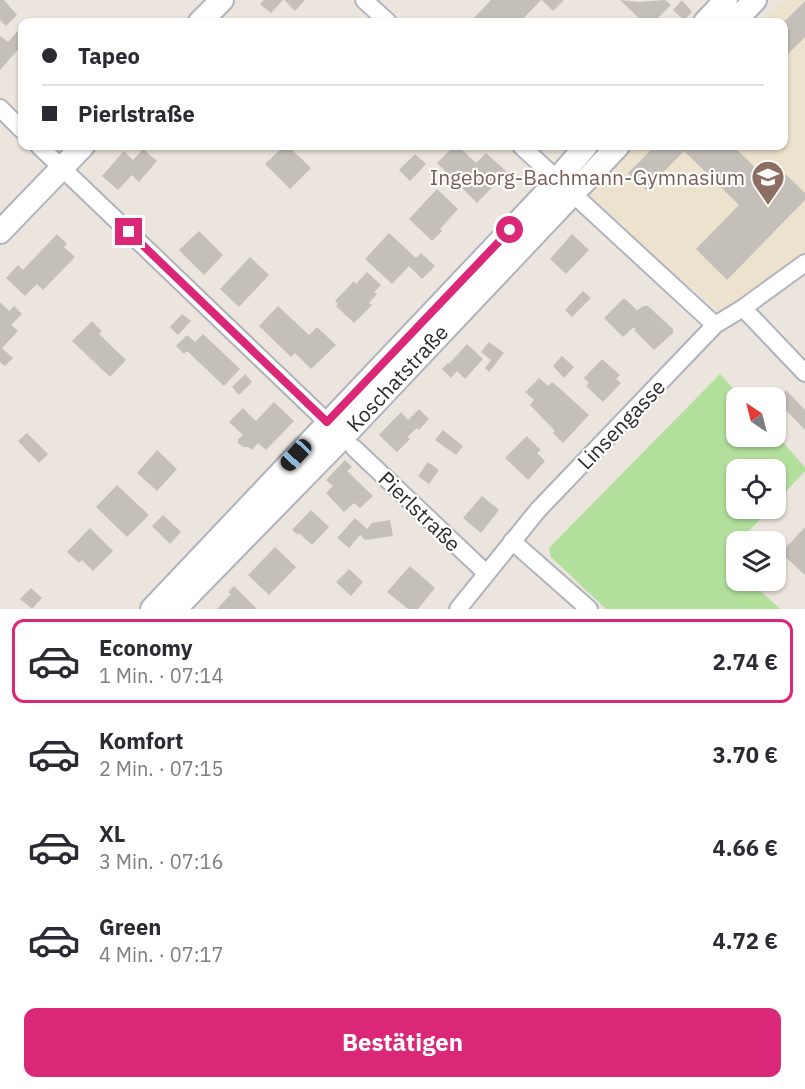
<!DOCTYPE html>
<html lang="de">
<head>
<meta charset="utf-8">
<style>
  :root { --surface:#fff; --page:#f2f2f3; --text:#2b2b33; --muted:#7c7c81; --line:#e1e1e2; --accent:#db2777 }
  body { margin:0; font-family:"IBM Plex Sans",sans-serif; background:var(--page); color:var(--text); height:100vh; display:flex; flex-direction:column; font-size:22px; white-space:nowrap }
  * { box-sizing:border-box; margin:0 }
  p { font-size:20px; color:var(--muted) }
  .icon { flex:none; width:33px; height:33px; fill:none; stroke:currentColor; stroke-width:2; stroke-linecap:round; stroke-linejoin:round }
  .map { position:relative; height:609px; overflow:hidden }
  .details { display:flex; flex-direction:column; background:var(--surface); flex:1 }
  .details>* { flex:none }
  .guide { position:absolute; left:18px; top:18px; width:770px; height:132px; border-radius:12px; box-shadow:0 2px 4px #0004; display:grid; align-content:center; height:132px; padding:0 24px; background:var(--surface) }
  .needle { width:39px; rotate:325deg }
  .buttons { position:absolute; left:726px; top:387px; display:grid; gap:12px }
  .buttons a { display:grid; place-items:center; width:60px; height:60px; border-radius:12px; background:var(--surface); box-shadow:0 2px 4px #0004; font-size:30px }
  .end { position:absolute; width:27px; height:27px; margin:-14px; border:8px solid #db2777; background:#fff; box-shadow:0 0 0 3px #fff }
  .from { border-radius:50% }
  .car { position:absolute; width:18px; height:36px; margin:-18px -9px; border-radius:8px; box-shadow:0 0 4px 2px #0007; background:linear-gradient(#222 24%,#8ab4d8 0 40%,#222 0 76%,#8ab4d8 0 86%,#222 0) }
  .guide b { display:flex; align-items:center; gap:21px; height:57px; font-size:22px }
  .guide b+b { border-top:2px solid var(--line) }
  .guide i { width:15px; height:15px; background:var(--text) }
  ul { padding:10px 0 0; list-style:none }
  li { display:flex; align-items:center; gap:18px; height:84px; margin:0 12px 9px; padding:0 12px; border:3px solid transparent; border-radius:12px }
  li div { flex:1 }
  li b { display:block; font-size:22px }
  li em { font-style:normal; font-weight:800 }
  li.selected { border-color:var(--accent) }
  li>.icon { width:54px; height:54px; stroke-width:1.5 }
  .primary-button { display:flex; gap:12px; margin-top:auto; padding:12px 24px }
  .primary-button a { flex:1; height:69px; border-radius:12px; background:var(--accent); color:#fff; font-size:24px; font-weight:800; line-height:69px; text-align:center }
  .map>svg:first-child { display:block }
  .education { fill:#ece2cd }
  .green { fill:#b2df9c }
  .building { fill:#c4bfb8 }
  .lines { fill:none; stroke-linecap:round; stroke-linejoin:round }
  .street-casing { stroke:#b0b3bd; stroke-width:20 }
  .secondary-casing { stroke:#b0b3bd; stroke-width:26 }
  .street { stroke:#fff; stroke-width:16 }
  .secondary { stroke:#fff; stroke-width:22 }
  .route { stroke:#db2777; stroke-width:8 }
  .labels { text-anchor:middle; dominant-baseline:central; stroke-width:4.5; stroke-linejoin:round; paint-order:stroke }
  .education-label { font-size:21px; fill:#785e54; stroke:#fff; text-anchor:end }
  .street-label { font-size:21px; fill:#2a2a2a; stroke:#fff }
</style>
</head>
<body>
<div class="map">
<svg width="805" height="609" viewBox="0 0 805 609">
  <rect width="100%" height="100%" fill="#ebe5dd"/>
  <path class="education" d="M786 0H805V253L728 317 557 179 600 146H783V22H758Z"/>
  <path class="green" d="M720 374 741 397 736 398V436L776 435 805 467V471L776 502V470H736V508L770 509 739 541 736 542V544L725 557 736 568V580L750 581 780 609H606L551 557 549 548Z"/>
  <path class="building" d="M0 0H4L17 15 6 26 0 20Z
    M264 0H283L271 13 260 4Z
    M284 0H305L295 11Z
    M491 0H541L520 22H466L469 19 471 21Z
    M542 0H564L553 11Z
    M620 0 639 2 665 0 671 5 654 22H643Z
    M682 0 692 12 684 20 673 10Z
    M805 1V37L783 59V23Z
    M18 31 22 35V45L0 70V36L8 42Z
    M284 146H288L311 168 290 189 265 164Z
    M454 146H458L476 163 486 153 507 172 477 203 437 163Z
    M655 146H733L766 178 777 166 805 193V200L727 280 696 249 739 205 684 151 646 190 628 173Z
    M143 149 157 161 139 182 132 175 118 190 102 176 124 151 133 160Z
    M415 154 426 164 410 181 399 170Z
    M437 189 458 209 440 229 442 231 432 241 409 219Z
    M199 231 223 255 204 275 179 250Z
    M389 233 416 258 421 253 435 266 422 279 409 266 392 284 365 259Z
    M57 234 67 244 64 247 75 257 43 290 37 284 25 296 6 278 18 265 23 270Z
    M572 234 589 250 566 274 550 259Z
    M250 257 269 275 239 307 220 289Z
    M367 272 381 285 374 292 377 294 369 303 372 305 354 323 336 306 338 304 335 301 354 281 356 284Z
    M583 291 591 298 572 317 565 310Z
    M624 298 637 310 644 306H648L673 329V333L654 350 634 330 636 329 634 327 623 337 604 318Z
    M0 302 9 311 14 306 22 314 11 325 18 331 2 348 13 358 5 366 0 362Z
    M278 306 309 335 317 327 336 345 311 369 295 353 291 357 259 326Z
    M182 314 191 321 178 335 170 327Z
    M92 321 102 331 99 334 126 360 110 377 72 341Z
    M203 334 240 369 224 386 187 351 184 354 176 346 187 335 195 342Z
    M489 342 504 353 489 372 485 368 491 360 481 352Z
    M467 344 483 359 465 379 457 371 451 378 442 369 448 363 449 364Z
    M562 356 574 367 564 378 553 366Z
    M602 359 620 375 616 379 621 383 603 402 586 386 589 383 584 378Z
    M245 374 252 382 239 395 232 387Z
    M539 378 548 386 552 382 557 386 589 415 563 443 553 433 555 431 530 405 534 400 525 392Z
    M786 390 805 410V430L776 400Z
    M274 402 294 421 266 450 258 443 252 450 248 447H243L238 443V439L243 435 229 422 243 408 256 421Z
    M419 409 429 419 419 430 417 428 407 437 410 439 397 452 379 435 401 412 408 420Z
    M443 430 463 446 456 455 435 440Z
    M27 433 48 454 39 463 18 441Z
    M527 436 541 450 537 453 545 461 528 480 505 458Z
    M157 450 177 469 157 491 137 473Z
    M345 460 352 467 347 471 373 496 360 508 354 503 344 512 326 493 333 486 326 480Z
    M428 462 439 470 429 484 418 476Z
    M117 485 149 515 127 537 96 507Z
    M482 496 499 510 481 533 463 518Z
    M311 510 329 527 312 545 299 533 298 535 292 530Z
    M163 515 181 532 170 544 152 526Z
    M355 518 367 529 372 523 390 520 393 536 365 540 360 535 349 548 337 538Z
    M805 527V575L781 553Z
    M90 528 113 551 93 571 82 560 79 563 67 552Z
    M275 547 296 567 269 595 248 575Z
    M410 566 435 588 418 609H408L387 592Z
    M349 569 363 582 351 596 336 582Z
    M234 586 257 609H217L231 594 228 592Z
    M31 588 42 598 32 609 20 599Z"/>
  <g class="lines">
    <defs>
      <path id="street" d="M364 0 388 22
        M0 108 22 130
        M39 146 327 422
        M521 146 715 325
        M743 308 805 373
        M354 448 486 573
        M512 541 589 609
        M458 609 538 510 715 325 743 308 805 263"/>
      <path id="secondary" d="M200 22 222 0
        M705 22 726 0
        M734 22 755 0
        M0 232 83 146
        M152 609 542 197 586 146
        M175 609 343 437 618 146"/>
    </defs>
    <use href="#street" class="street-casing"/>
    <use href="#secondary" class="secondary-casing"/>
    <use href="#street" class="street"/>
    <use href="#secondary" class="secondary"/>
  </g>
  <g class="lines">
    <path class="route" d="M129 232 327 422 510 230"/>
  </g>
  <defs>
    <symbol id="school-pin" viewBox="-11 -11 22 30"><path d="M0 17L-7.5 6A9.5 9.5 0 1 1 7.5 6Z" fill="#8d6e63" stroke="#fff"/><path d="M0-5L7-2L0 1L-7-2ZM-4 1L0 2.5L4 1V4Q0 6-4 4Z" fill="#fff"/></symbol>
  </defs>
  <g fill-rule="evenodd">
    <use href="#school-pin" x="749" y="158" width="38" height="52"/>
  </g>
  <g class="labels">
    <g class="education-label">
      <text x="745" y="177">Ingeborg-Bachmann-Gymnasium</text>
    </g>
    <g class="street-label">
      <text transform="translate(397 378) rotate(-47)">Koschatstraße</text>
      <text transform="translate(621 424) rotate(-46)">Linsengasse</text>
      <text transform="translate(420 511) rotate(44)">Pierlstraße</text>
    </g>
  </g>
</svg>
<div class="buttons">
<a><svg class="needle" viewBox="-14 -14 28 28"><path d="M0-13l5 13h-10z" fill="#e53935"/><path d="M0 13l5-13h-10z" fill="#7c7c81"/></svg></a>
<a><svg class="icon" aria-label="locate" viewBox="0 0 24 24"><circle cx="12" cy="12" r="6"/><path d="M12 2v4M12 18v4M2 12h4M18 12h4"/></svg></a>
<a><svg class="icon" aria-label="layers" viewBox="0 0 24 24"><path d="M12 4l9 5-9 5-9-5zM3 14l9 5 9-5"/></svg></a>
</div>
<i class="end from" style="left:510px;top:230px"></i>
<i class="end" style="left:129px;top:232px"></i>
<i class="car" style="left:296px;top:455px;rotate:223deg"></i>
<div class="guide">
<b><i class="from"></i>Tapeo</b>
<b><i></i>Pierlstraße</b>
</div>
</div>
<section class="details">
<ul>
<li class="selected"><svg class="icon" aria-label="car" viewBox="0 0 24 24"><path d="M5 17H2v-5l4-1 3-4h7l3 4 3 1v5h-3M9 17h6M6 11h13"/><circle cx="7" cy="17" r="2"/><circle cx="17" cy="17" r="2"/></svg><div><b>Economy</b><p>1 Min. · 07:14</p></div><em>2.74 €</em></li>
<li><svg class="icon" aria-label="car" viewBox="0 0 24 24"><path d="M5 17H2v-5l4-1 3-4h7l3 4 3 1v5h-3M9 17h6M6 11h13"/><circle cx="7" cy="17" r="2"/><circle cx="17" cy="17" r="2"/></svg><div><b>Komfort</b><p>2 Min. · 07:15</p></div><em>3.70 €</em></li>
<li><svg class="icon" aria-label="car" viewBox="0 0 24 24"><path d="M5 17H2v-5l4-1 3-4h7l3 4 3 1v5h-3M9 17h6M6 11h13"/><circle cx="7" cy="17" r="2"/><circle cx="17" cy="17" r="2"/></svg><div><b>XL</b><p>3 Min. · 07:16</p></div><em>4.66 €</em></li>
<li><svg class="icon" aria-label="car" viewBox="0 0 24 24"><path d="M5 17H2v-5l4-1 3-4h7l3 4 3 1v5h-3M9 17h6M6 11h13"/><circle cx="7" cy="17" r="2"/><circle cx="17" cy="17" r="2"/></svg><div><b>Green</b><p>4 Min. · 07:17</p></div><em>4.72 €</em></li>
</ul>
<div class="primary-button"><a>Bestätigen</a></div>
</section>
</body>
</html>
